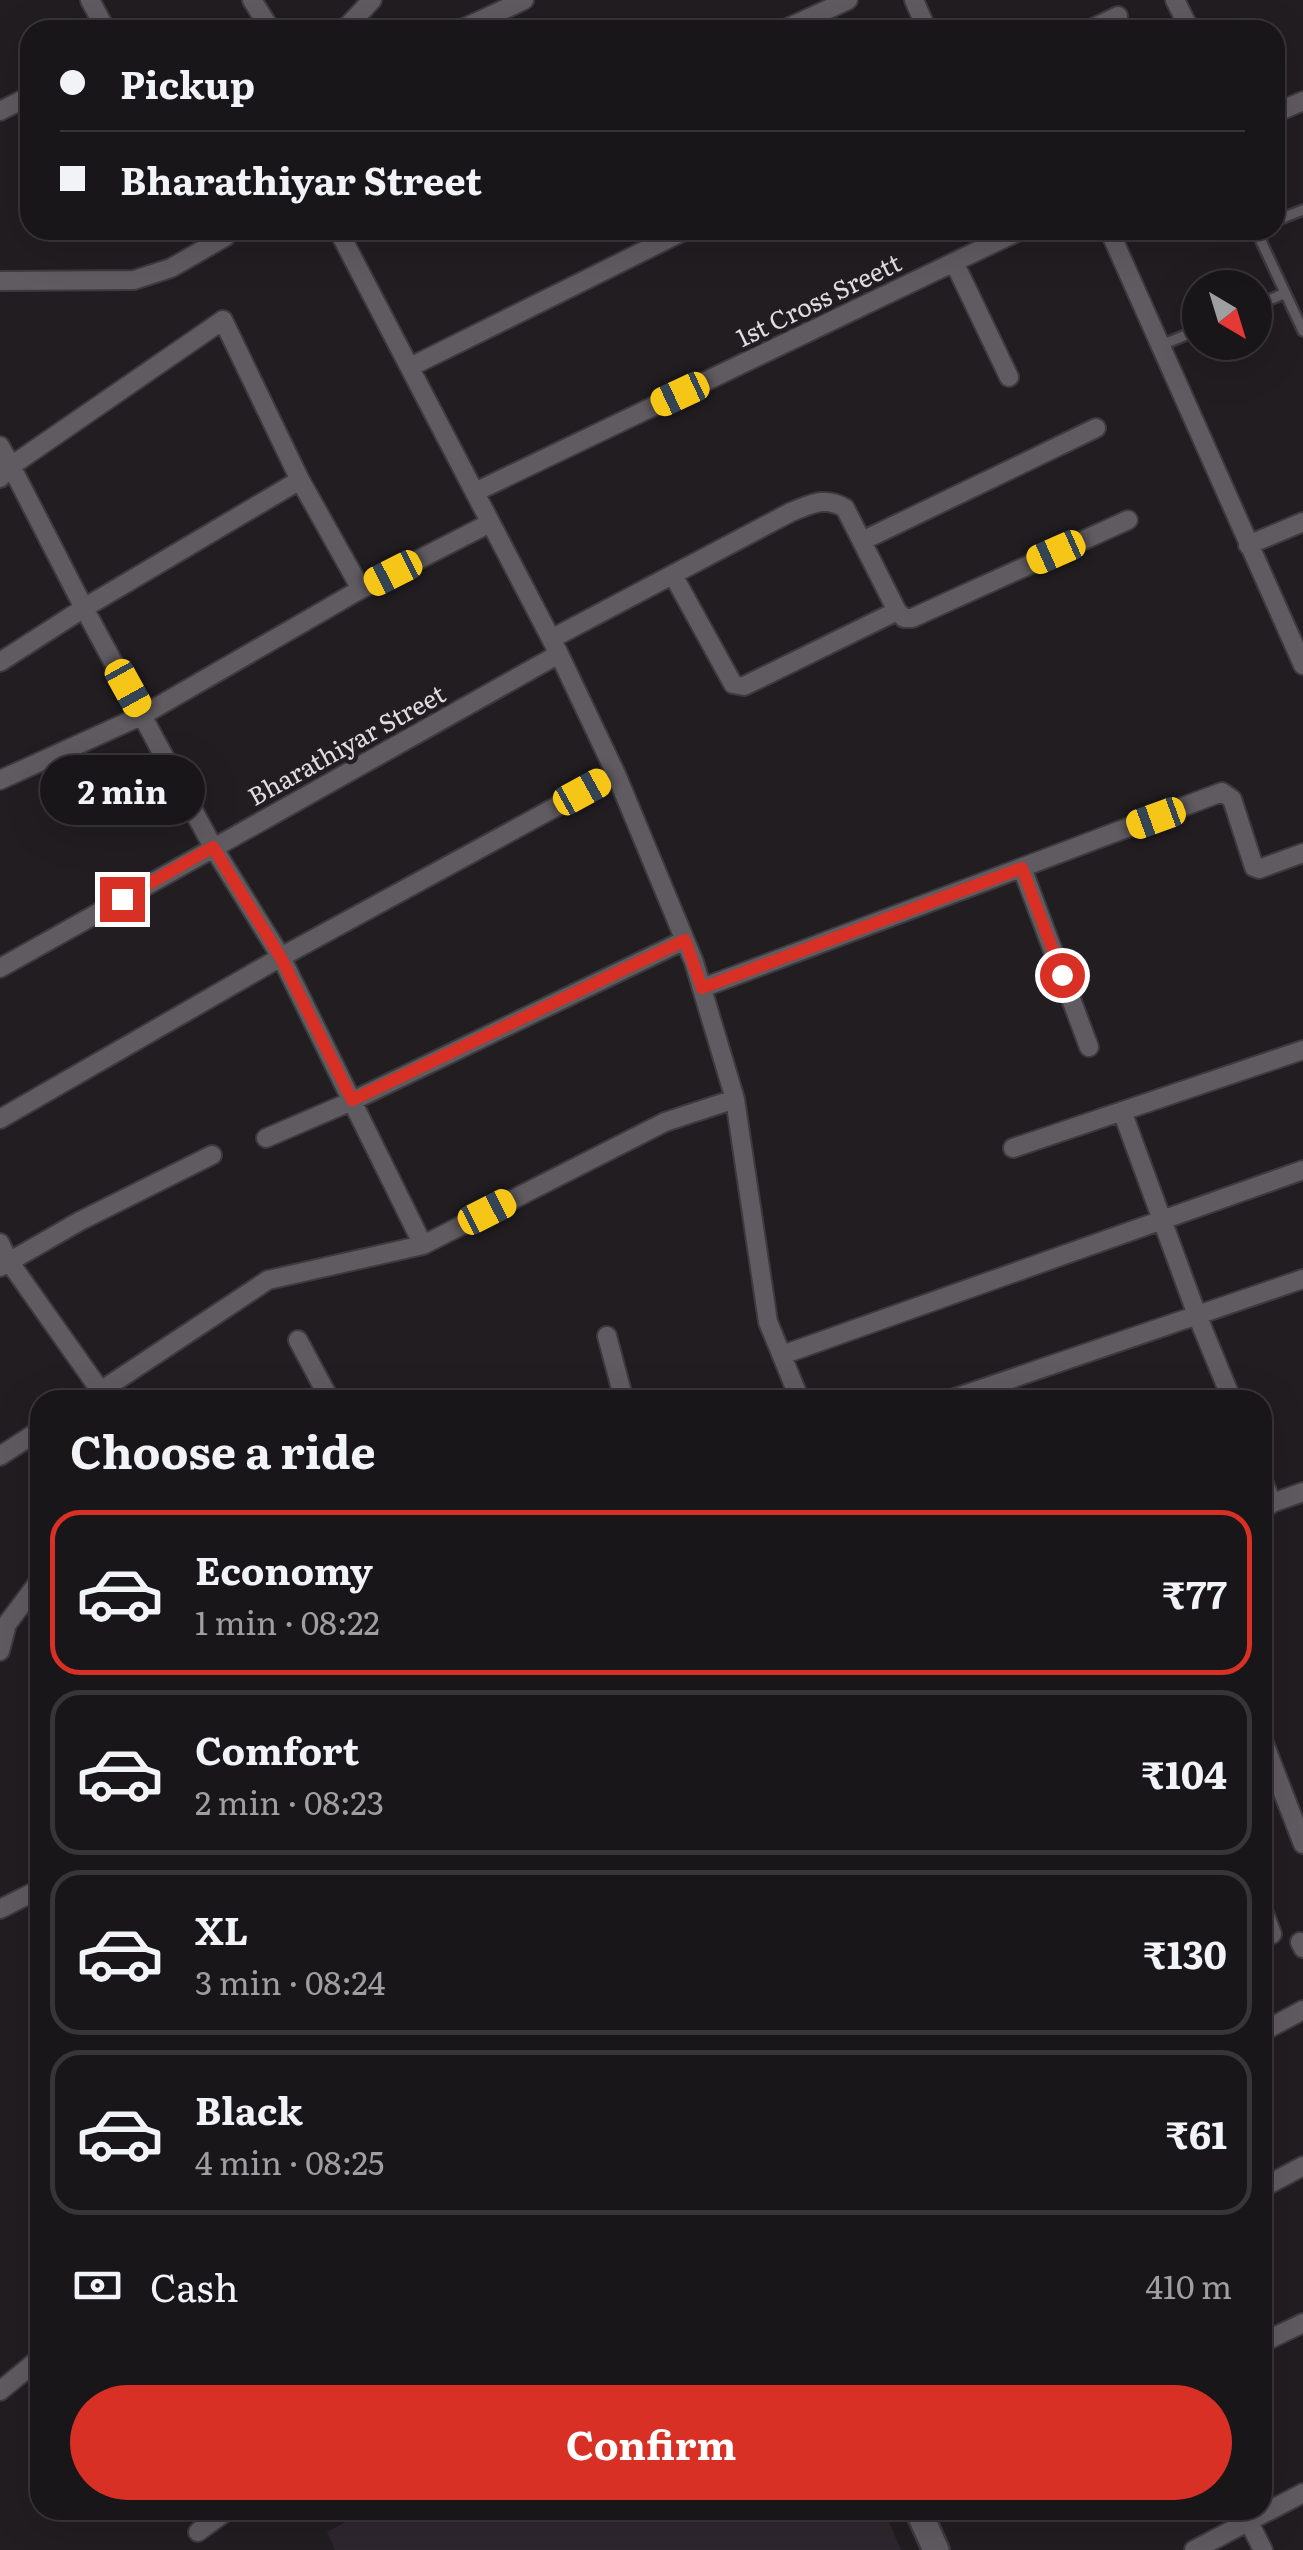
<!DOCTYPE html>
<html lang="en">
<head>
<meta charset="utf-8">
<style>
  :root { --surface:#191619; --page:#262326; --text:#f1f3f6; --muted:#9f9fa2; --line:#373538; --accent:#d93025 }
  body { margin:0; font-family:Literata,serif; background:var(--page); color:var(--text); height:100vh; display:flex; flex-direction:column; font-size:38px; white-space:nowrap }
  * { box-sizing:border-box; margin:0 }
  p { font-size:32px; color:var(--muted) }
  .icon { flex:none; width:55px; height:55px; fill:none; stroke:currentColor; stroke-width:2; stroke-linecap:round; stroke-linejoin:round }
  .map { position:relative; flex:1; overflow:hidden }
  .sheet { position:absolute; left:30px; top:1390px; width:1242px; height:1130px; display:flex; flex-direction:column; background:var(--surface); border-radius:30px; box-shadow:0 10px 40px #0002,0 0 0 2px var(--line) }
  .sheet>* { flex:none }
  .banner { position:absolute; left:20px; top:20px; width:1265px; height:220px; border-radius:30px; box-shadow:0 10px 40px #0002,0 0 0 2px var(--line); display:grid; align-content:center; height:220px; padding:0 40px; background:var(--surface) }
  .needle { width:65px; rotate:142deg }
  .fabs { position:absolute; left:1182px; top:270px; display:grid; gap:20px }
  .fabs a { display:grid; place-items:center; width:90px; height:90px; border-radius:50%; background:var(--surface); box-shadow:0 10px 40px #0002,0 0 0 2px var(--line); font-size:50px }
  .end { position:absolute; width:45px; height:45px; margin:-22px; border:12px solid #d93025; background:#fff; box-shadow:0 0 0 5px #fff }
  .from { border-radius:50% }
  .bubble { position:absolute; height:70px; border-radius:35px; background:var(--surface); box-shadow:0 10px 40px #0002,0 0 0 2px var(--line); font-size:32px; font-weight:700; line-height:70px; text-align:center }
  .car { position:absolute; width:30px; height:60px; margin:-30px -15px; border-radius:12px; box-shadow:0 0 8px 2px #0007; background:linear-gradient(#f5c518 24%,#345 0 40%,#f5c518 0 76%,#345 0 86%,#f5c518 0) }
  .banner b { display:flex; align-items:center; gap:35px; height:95px; font-size:38px }
  .banner b+b { border-top:2px solid var(--line) }
  .banner i { width:25px; height:25px; background:var(--text) }
  ul { padding:0; list-style:none }
  li { display:flex; align-items:center; gap:30px; height:165px; margin:0 20px 15px; padding:0 20px; border:5px solid var(--line); border-radius:30px }
  li div { flex:1 }
  li b { display:block; font-size:38px }
  li em { font-style:normal; font-weight:700 }
  li.active { border-color:var(--accent) }
  li>.icon { width:90px; height:90px; stroke-width:1.5 }
  h2 { padding:0 40px; font-size:45px; line-height:120px }
  .pay { display:flex; align-items:center; gap:25px; height:110px; padding:0 40px; font-size:38px }
  .pay p { margin-inline-start:auto }
  .button { display:flex; gap:20px; margin-top:auto; padding:20px 40px }
  .button a { flex:1; height:115px; border-radius:60px; background:var(--accent); color:#fff; font-size:40px; font-weight:700; line-height:115px; text-align:center }
  .map>svg:first-child { display:block }
  .built { fill:#2f272f }
  .lines { fill:none; stroke-linecap:round; stroke-linejoin:round }
  .lane-casing { stroke:#3d3a3d; stroke-width:14 }
  .street-casing { stroke:#3d3a3d; stroke-width:22 }
  .secondary-casing { stroke:#3d3a3d; stroke-width:30 }
  .lane { stroke:#605b60; stroke-width:9 }
  .street { stroke:#605b60; stroke-width:18 }
  .secondary { stroke:#605b60; stroke-width:25 }
  .route { stroke:#d93025; stroke-width:12 }
  .labels { text-anchor:middle; dominant-baseline:central; stroke-width:9; stroke-linejoin:round; paint-order:stroke }
  .street-label { font-size:25px; fill:#e0dde0; stroke:#211d21 }
</style>
</head>
<body>
<div class="map">
<svg width="1303" height="2550" viewBox="0 0 1303 2550">
  <rect width="100%" height="100%" fill="#211d21"/>
  <path class="built" d="M367 2510H884L901 2550H335L327 2532Z"/>
  <g class="lines">
    <defs>
      <path id="lane" d="M1275 221 1303 210
        M1263 230 1261 241 1303 331
        M1255 306 1283 294
        M1162 345 1200 329"/>
      <path id="street" d="M90 0 106 30
        M252 0 271 30
        M914 0 927 30
        M1175 0 1190 30
        M344 30 372 0
        M460 30 524 0
        M783 30 848 0
        M1089 30 1118 16
        M0 111 30 96
        M1275 113 1303 101
        M338 230 559 654 616 774 694 962 735 1099 768 1322 800 1400
        M1109 230 1303 665
        M954 262 1009 377
        M0 281 134 280 171 268 225 237 221 230
        M412 366 686 230
        M0 446 11 466 0 478
        M475 492 1021 230
        M862 541 1096 428
        M1248 545 1303 522
        M673 575 733 684 744 686 897 611
        M361 589 490 523
        M551 639 791 512C812 504 825 496 845 508L897 611 904 618H912L1128 520
        M0 662 84 608 300 480
        M0 780 143 715 361 589 300 480 223 320 11 466 84 608 213 847 281 957 423 1245
        M1022 868 1089 1047
        M0 968 559 654
        M702 988 1222 792 1232 799 1254 867 1259 869 1303 853
        M1122 1111 1197 1315 1232 1400
        M0 1119 281 957 616 774
        M266 1138 352 1101 685 940
        M1013 1148 1303 1050
        M0 1243 8 1260 107 1400
        M0 1267 80 1221 212 1155
        M607 1336 624 1400
        M298 1340 330 1400
        M782 1355 1303 1170
        M87 1400 268 1280 423 1245 665 1122 735 1099
        M949 1400 1303 1279
        M0 1456 40 1430
        M1262 1479 1272 1503
        M1262 1511 1272 1503 1303 1492
        M0 1651 7 1624 40 1580
        M1262 1738 1303 1844
        M1262 1908 1272 1934
        M0 1909 40 1889
        M1300 1942 1303 1948
        M1262 2032 1303 2010
        M1262 2188 1303 2166
        M1262 2343 1303 2323
        M0 2391 40 2358
        M1243 2510 1263 2550
        M198 2532 228 2510
        M1194 2550 1303 2493"/>
      <path id="secondary" d="M918 2510 936 2550"/>
    </defs>
    <use href="#lane" class="lane-casing"/>
    <use href="#street" class="street-casing"/>
    <use href="#secondary" class="secondary-casing"/>
    <use href="#lane" class="lane"/>
    <use href="#street" class="street"/>
    <use href="#secondary" class="secondary"/>
  </g>
  <g class="lines">
    <path class="route" d="M122 899 213 847 281 958 352 1100 685 940 702 988 1022 868 1062 975"/>
  </g>
  <g class="labels">
    <g class="street-label">
      <text transform="translate(818 299) rotate(-26)">1st Cross Sreett</text>
      <text transform="translate(346 744) rotate(-29)">Bharathiyar Street</text>
    </g>
  </g>
</svg>
<div class="fabs">
<a><svg class="needle" viewBox="-14 -14 28 28"><path d="M0-13l5 13h-10z" fill="#e53935"/><path d="M0 13l5-13h-10z" fill="#9f9fa2"/></svg></a>
</div>
<i class="end from" style="left:1062px;top:975px"></i>
<i class="end" style="left:122px;top:899px"></i>
<div class="bubble" style="left:40px;top:755px;width:165px">2 min</div>
<i class="car" style="left:680px;top:394px;rotate:245deg"></i>
<i class="car" style="left:1056px;top:552px;rotate:246deg"></i>
<i class="car" style="left:393px;top:573px;rotate:243deg"></i>
<i class="car" style="left:128px;top:688px;rotate:151deg"></i>
<i class="car" style="left:582px;top:792px;rotate:61deg"></i>
<i class="car" style="left:1156px;top:818px;rotate:250deg"></i>
<i class="car" style="left:487px;top:1212px;rotate:63deg"></i>
<div class="banner">
<b><i class="from"></i>Pickup</b>
<b><i></i>Bharathiyar Street</b>
</div>
<section class="sheet">
<h2>Choose a ride</h2>
<ul>
<li class="active"><svg class="icon" aria-label="car" viewBox="0 0 24 24"><path d="M5 17H2v-5l4-1 3-4h7l3 4 3 1v5h-3M9 17h6M6 11h13"/><circle cx="7" cy="17" r="2"/><circle cx="17" cy="17" r="2"/></svg><div><b>Economy</b><p>1 min · 08:22</p></div><em>₹77</em></li>
<li><svg class="icon" aria-label="car" viewBox="0 0 24 24"><path d="M5 17H2v-5l4-1 3-4h7l3 4 3 1v5h-3M9 17h6M6 11h13"/><circle cx="7" cy="17" r="2"/><circle cx="17" cy="17" r="2"/></svg><div><b>Comfort</b><p>2 min · 08:23</p></div><em>₹104</em></li>
<li><svg class="icon" aria-label="car" viewBox="0 0 24 24"><path d="M5 17H2v-5l4-1 3-4h7l3 4 3 1v5h-3M9 17h6M6 11h13"/><circle cx="7" cy="17" r="2"/><circle cx="17" cy="17" r="2"/></svg><div><b>XL</b><p>3 min · 08:24</p></div><em>₹130</em></li>
<li><svg class="icon" aria-label="car" viewBox="0 0 24 24"><path d="M5 17H2v-5l4-1 3-4h7l3 4 3 1v5h-3M9 17h6M6 11h13"/><circle cx="7" cy="17" r="2"/><circle cx="17" cy="17" r="2"/></svg><div><b>Black</b><p>4 min · 08:25</p></div><em>₹61</em></li>
</ul>
<div class="pay"><svg class="icon" aria-label="cash" viewBox="0 0 24 24"><path d="M3 7h18v10H3z"/><circle cx="12" cy="12" r="2"/></svg>Cash<p>410 m</p></div>
<div class="button"><a>Confirm</a></div>
</section>
</div>
</body>
</html>
